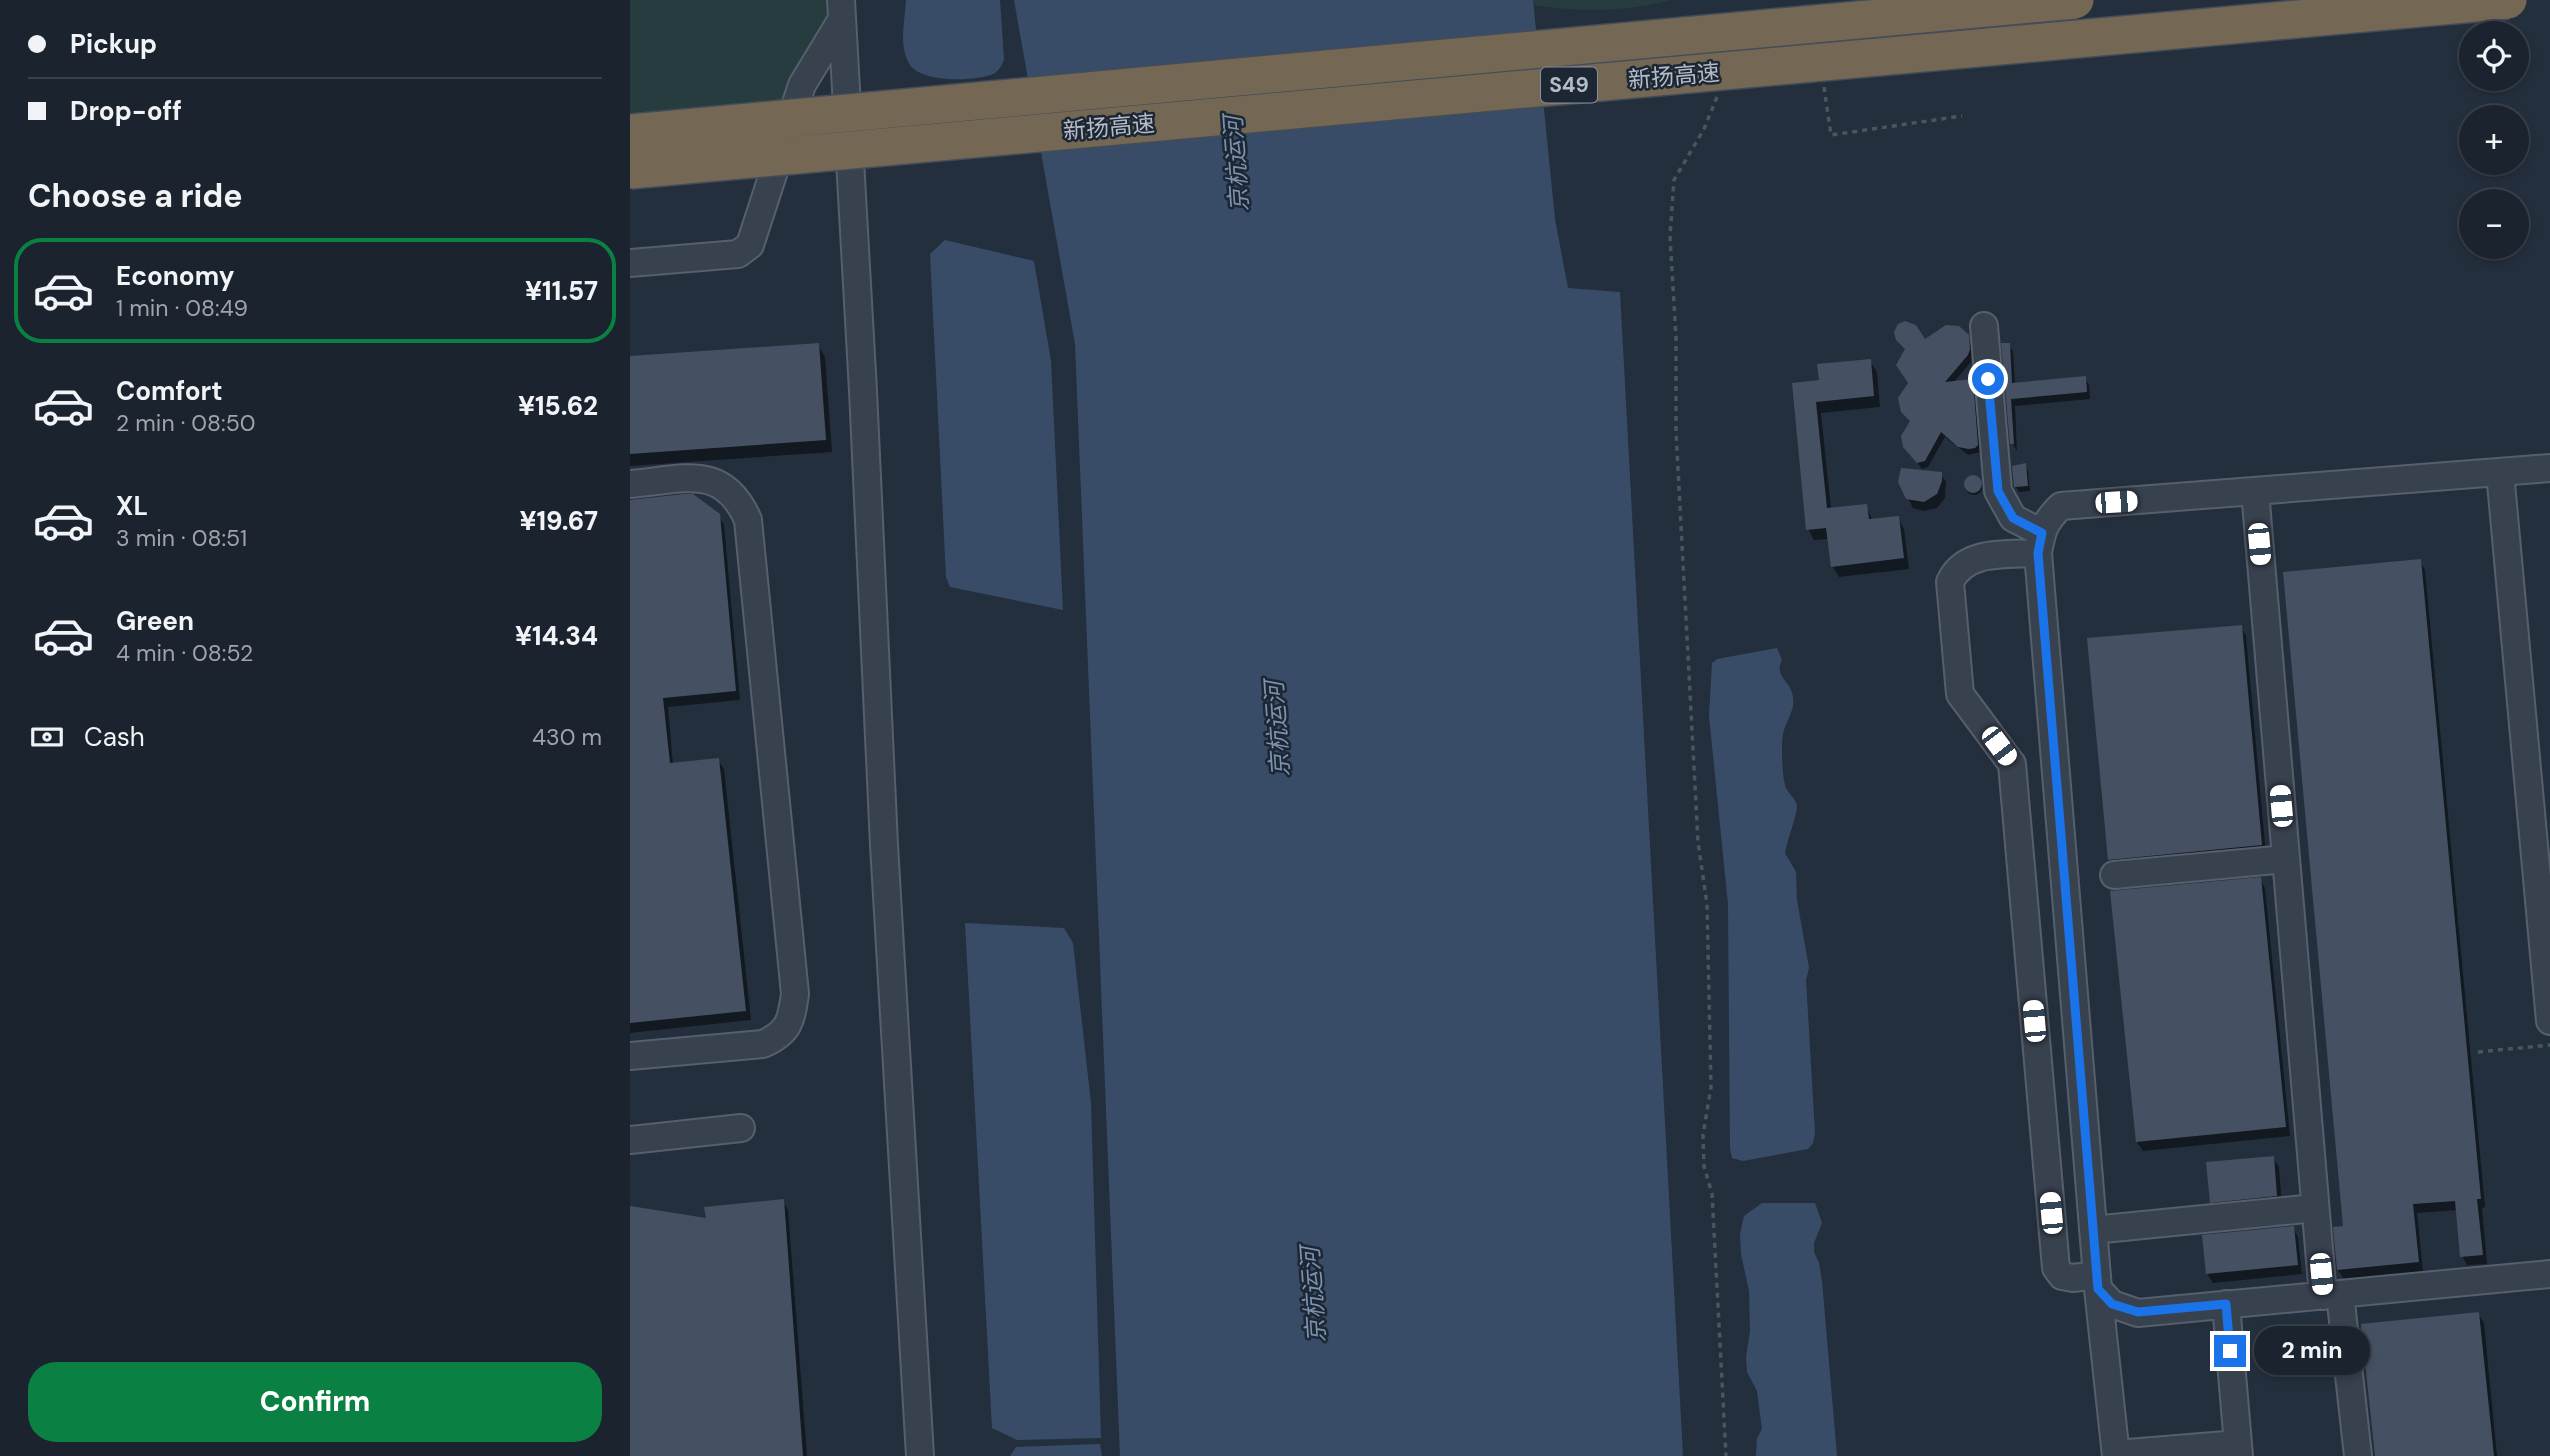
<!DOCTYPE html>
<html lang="en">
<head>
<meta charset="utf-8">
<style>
  :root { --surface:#1b232e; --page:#242b36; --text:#f1f3f6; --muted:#a0a4aa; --line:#39404a; --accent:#0b8043 }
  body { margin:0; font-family:"DM Sans","Noto Sans SC",sans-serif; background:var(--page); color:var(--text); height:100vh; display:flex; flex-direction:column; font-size:26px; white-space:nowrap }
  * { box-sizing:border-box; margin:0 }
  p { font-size:23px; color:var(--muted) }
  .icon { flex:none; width:38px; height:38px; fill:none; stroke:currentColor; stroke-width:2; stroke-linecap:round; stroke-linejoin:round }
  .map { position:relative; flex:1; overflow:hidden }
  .panel { display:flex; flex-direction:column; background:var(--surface); width:630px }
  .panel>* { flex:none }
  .top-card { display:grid; align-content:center; height:154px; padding:0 28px; background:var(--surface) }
  .fabs { position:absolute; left:1829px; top:21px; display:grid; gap:14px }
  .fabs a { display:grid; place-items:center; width:70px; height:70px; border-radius:50%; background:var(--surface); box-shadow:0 4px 10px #0003,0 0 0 2px var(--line); font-size:35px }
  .end { position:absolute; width:32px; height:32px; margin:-16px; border:9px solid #1a73e8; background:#fff; box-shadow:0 0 0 4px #fff }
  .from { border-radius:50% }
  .bubble { position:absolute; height:49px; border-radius:24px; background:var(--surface); box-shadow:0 4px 10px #0003,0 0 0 2px var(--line); font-size:23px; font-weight:800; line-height:49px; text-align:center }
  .car { position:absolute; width:21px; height:42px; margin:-21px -10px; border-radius:9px; box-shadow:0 0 5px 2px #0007; background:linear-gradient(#fff 24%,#345 0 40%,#fff 0 76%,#345 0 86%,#fff 0) }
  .top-card b { display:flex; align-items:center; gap:24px; height:66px; font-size:26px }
  .top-card b+b { border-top:2px solid var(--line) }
  .top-card i { width:18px; height:18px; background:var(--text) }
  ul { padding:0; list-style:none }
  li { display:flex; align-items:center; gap:21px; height:105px; margin:0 14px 10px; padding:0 14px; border:4px solid transparent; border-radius:28px }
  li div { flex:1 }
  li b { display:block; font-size:26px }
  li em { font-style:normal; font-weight:800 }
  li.current { border-color:var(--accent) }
  li>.icon { width:63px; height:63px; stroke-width:1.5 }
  h2 { padding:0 28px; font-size:32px; line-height:84px }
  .pay { display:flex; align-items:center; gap:18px; height:77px; padding:0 28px; font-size:26px }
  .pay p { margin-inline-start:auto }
  .action { display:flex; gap:14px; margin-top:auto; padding:14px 28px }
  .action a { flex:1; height:80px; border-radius:28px; background:var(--accent); color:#fff; font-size:28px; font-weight:800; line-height:80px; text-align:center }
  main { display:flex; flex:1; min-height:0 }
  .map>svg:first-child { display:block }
  .green { fill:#263c3f }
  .water { fill:#394c67 }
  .shadow { fill:#0007 }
  .building { fill:#455162 }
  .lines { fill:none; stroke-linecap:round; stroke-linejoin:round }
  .minor-casing { stroke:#565f6c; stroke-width:30 }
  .path { stroke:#44595c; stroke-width:3.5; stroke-dasharray:5 5; stroke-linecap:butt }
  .minor { stroke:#38414e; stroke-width:26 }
  .highway-bridge-casing { stroke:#434c59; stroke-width:40; stroke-linecap:butt }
  .highway-bridge { stroke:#746855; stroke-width:37 }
  .route { stroke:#1a73e8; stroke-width:9 }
  .labels { text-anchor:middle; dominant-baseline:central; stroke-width:5; stroke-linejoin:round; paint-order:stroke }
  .shield { fill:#1d2633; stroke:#878f9c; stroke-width:2 }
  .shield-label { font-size:21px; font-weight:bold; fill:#b4bcc9 }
  .street-label { font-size:23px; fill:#b4bcc9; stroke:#1d2633 }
  .water-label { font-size:24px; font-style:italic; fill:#7c92b1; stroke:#1d2633 }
</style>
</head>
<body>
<main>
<section class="panel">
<div class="top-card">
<b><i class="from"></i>Pickup</b>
<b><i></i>Drop-off</b>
</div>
<h2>Choose a ride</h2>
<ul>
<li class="current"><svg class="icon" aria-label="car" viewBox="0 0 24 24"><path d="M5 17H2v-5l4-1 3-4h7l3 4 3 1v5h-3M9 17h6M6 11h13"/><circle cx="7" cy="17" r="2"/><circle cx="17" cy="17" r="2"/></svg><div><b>Economy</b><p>1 min · 08:49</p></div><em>¥11.57</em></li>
<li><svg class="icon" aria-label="car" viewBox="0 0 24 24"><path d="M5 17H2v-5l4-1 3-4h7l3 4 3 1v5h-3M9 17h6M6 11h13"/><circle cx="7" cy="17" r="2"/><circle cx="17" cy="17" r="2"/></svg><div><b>Comfort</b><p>2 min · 08:50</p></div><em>¥15.62</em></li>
<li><svg class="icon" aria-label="car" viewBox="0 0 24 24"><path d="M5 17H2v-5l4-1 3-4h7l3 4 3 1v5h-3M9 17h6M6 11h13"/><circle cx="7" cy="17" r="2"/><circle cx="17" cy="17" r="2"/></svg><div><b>XL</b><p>3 min · 08:51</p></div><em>¥19.67</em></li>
<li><svg class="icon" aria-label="car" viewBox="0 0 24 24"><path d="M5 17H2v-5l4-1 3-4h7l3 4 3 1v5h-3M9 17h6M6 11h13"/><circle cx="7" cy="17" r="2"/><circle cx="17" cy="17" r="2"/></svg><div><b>Green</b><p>4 min · 08:52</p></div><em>¥14.34</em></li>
</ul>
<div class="pay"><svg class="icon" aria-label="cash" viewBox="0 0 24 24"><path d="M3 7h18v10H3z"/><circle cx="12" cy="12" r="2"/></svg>Cash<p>430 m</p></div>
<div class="action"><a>Confirm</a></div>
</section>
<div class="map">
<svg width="1920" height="1456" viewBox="0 0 1920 1456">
  <rect width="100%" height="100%" fill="#242f3e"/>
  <path class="green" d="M0 0H222L152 104 0 118Z
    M903 0H1041C997 12 948 12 904 5Z"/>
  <path class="water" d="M276 0H370L374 59C372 65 370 69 365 73 348 82 292 83 280 65 268 46 275 21 276 0Z
    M384 0H903L925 219 938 288 990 292 1053 1456H490L445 344Z
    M315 240 404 261 421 361 433 610 320 587 316 577 300 254Z
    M1147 648 1152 660C1144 676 1158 679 1162 693 1167 710 1156 719 1153 734 1151 745 1152 778 1156 788 1159 794 1166 799 1167 806 1167 816 1157 840 1155 853L1166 872 1167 900 1179 968 1176 980 1185 1133 1183 1143 1178 1149 1113 1161 1102 1158 1100 1149 1098 904 1079 716 1082 663 1087 659Z
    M335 923 434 928 443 943 461 1103 471 1438 387 1440 362 1428Z
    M1132 1203H1185L1192 1223 1184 1243V1252L1189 1263 1192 1281 1207 1456H1126L1127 1438 1132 1429 1127 1391 1117 1372 1116 1357 1120 1331 1119 1291 1111 1254 1110 1234 1114 1216Z
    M470 1444 472 1456H380L386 1447Z"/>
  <path class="shadow" d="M1333 331 1342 345 1341 362 1323 383 1342 381 1345 388 1351 452 1338 455 1315 437 1298 467 1292 469 1277 449 1281 422 1280 383 1295 342Z
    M188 345 195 357 202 452 0 466V358Z
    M1379 345 1383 352 1385 384 1455 378 1459 385 1460 399 1385 406 1387 451 1382 443Z
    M1240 361 1247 372 1250 407 1191 413 1201 509 1236 506 1243 521 1268 518 1274 529 1279 569 1209 577 1202 566 1199 539 1184 540 1178 529 1164 385 1190 382Z
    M1395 465 1398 471 1400 491 1389 492 1386 487Z
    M1310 473 1316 482 1315 498 1307 508 1293 511 1283 508 1278 498Z
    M1335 486a9 9 0 1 1 18 0a9 9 0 1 1-18 0Z
    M0 500 88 515 94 525 110 700 38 707 43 765 88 760 94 769 121 1020 0 1033Z
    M1790 561 1795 570 1855 1207 1852 1208 1857 1264 1837 1265 1832 1256 1828 1210 1787 1213 1793 1271 1714 1279 1708 1270Z
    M1611 627 1616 636 1636 854 1485 869 1479 860Z
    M1630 879 1635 888 1660 1136 1513 1151 1507 1142Z
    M1643 1158 1649 1167 1652 1205 1587 1211 1582 1202Z
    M153 1201 158 1210 177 1456H0V1208L78 1220Z
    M1663 1228 1668 1237 1672 1274 1583 1283 1577 1274Z
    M1848 1314 1854 1323 1867 1456H1746Z"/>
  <path class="building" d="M1275 321 1286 325 1295 339 1316 325 1329 326 1339 335 1340 349 1338 355 1315 382 1343 379 1348 445 1345 448 1339 449 1328 447 1311 432 1295 461 1287 463 1273 447 1271 436 1280 421 1271 412 1268 398 1278 383 1266 365 1275 349 1266 340 1264 332 1268 324Z
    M189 343 196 440 0 454V356Z
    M1371 343H1380L1382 383 1456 376 1457 392 1381 399 1384 444H1380Z
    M1241 359 1244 396 1186 402 1197 508 1237 504 1239 519 1269 516 1274 558 1201 567 1196 528 1176 530 1162 383 1189 380 1187 364Z
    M1396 463 1398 486 1384 487 1382 466Z
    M1271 468 1312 472V481L1307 494 1294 502 1276 499 1268 482Z
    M1334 484a9 9 0 1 1 18 0a9 9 0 1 1-18 0Z
    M54 494H63L90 514 106 691 33 698 40 763 89 758 116 1011 0 1023V500Z
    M1791 559 1851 1199H1847L1853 1255 1830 1257 1825 1201 1783 1204 1789 1262 1707 1270 1703 1227 1713 1226 1653 572Z
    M1612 625 1632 845 1478 860 1457 638Z
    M1631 877 1656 1127 1506 1142 1480 891Z
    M1644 1156 1647 1196 1580 1203 1576 1162Z
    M154 1199 173 1456H0V1206L76 1218 74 1207Z
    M1664 1226 1668 1265 1576 1274 1572 1235Z
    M1849 1312 1864 1456H1745L1731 1324Z"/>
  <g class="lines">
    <defs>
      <path id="minor" d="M211 0 233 391 254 845 290 1456
        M0 263 108 254 120 245 172 85 212 19
        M1354 326 1368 491 1383 518 1412 533
        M1920 468 1431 506C1414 522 1412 531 1408 553L1468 1289 1482 1304 1508 1313 1920 1274
        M1870 472 1920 1021
        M0 484C52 480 93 462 118 520L165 994C161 1022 159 1032 133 1044L0 1056
        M1625 491 1693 1296
        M1408 553C1377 555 1335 549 1320 582L1330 694 1382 764 1426 1268 1432 1276 1443 1278 1467 1275
        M1484 875 1656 859
        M0 1140 111 1128
        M1463 1230 1685 1208
        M1468 1289 1486 1456
        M1710 1294 1728 1456
        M1596 1304 1609 1456
        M1486 1454 1608 1444"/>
    </defs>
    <use href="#minor" class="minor-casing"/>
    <path class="path" d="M1194 87 1201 135 1332 116
      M1087 97 1074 129 1044 180 1040 236 1046 338V432L1068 842 1077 904 1081 1087 1073 1135 1074 1166 1082 1194 1096 1456
      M1848 1052 1920 1045"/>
    <use href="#minor" class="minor"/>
    <defs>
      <path id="highway-bridge" d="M0 133 1445 0
        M0 170 1878 0"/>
    </defs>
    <use href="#highway-bridge" class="highway-bridge-casing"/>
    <use href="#highway-bridge" class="highway-bridge"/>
  </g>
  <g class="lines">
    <path class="route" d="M1358 379 1368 491 1383 518 1412 533 1408 553 1468 1289 1482 1304 1508 1312 1596 1304 1600 1351"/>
  </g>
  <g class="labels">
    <rect class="shield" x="911" y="67.5" width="56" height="35" rx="5"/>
    <g class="shield-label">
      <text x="939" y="85">S49</text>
    </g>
    <g class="street-label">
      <text transform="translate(1044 76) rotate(-5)">新扬高速</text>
      <text transform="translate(479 127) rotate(-5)">新扬高速</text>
    </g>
    <g class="water-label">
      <text transform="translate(606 164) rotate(-94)">京杭运河</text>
      <text transform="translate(647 729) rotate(-94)">京杭运河</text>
      <text transform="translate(683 1295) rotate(-94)">京杭运河</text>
    </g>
  </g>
</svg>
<div class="fabs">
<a><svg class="icon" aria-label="locate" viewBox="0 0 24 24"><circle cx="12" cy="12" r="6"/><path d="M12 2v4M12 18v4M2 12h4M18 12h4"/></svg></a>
<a>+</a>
<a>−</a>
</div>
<i class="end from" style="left:1358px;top:379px"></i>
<i class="end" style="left:1600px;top:1351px"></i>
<div class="bubble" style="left:1624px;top:1326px;width:116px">2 min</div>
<i class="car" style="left:1486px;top:502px;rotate:86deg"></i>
<i class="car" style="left:1629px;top:544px;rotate:175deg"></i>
<i class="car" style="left:1369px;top:746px;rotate:143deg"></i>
<i class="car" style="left:1651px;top:806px;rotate:355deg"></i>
<i class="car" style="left:1404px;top:1021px;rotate:355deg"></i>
<i class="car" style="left:1421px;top:1213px;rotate:355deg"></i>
<i class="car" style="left:1691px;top:1274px;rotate:175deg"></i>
</div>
</main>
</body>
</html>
